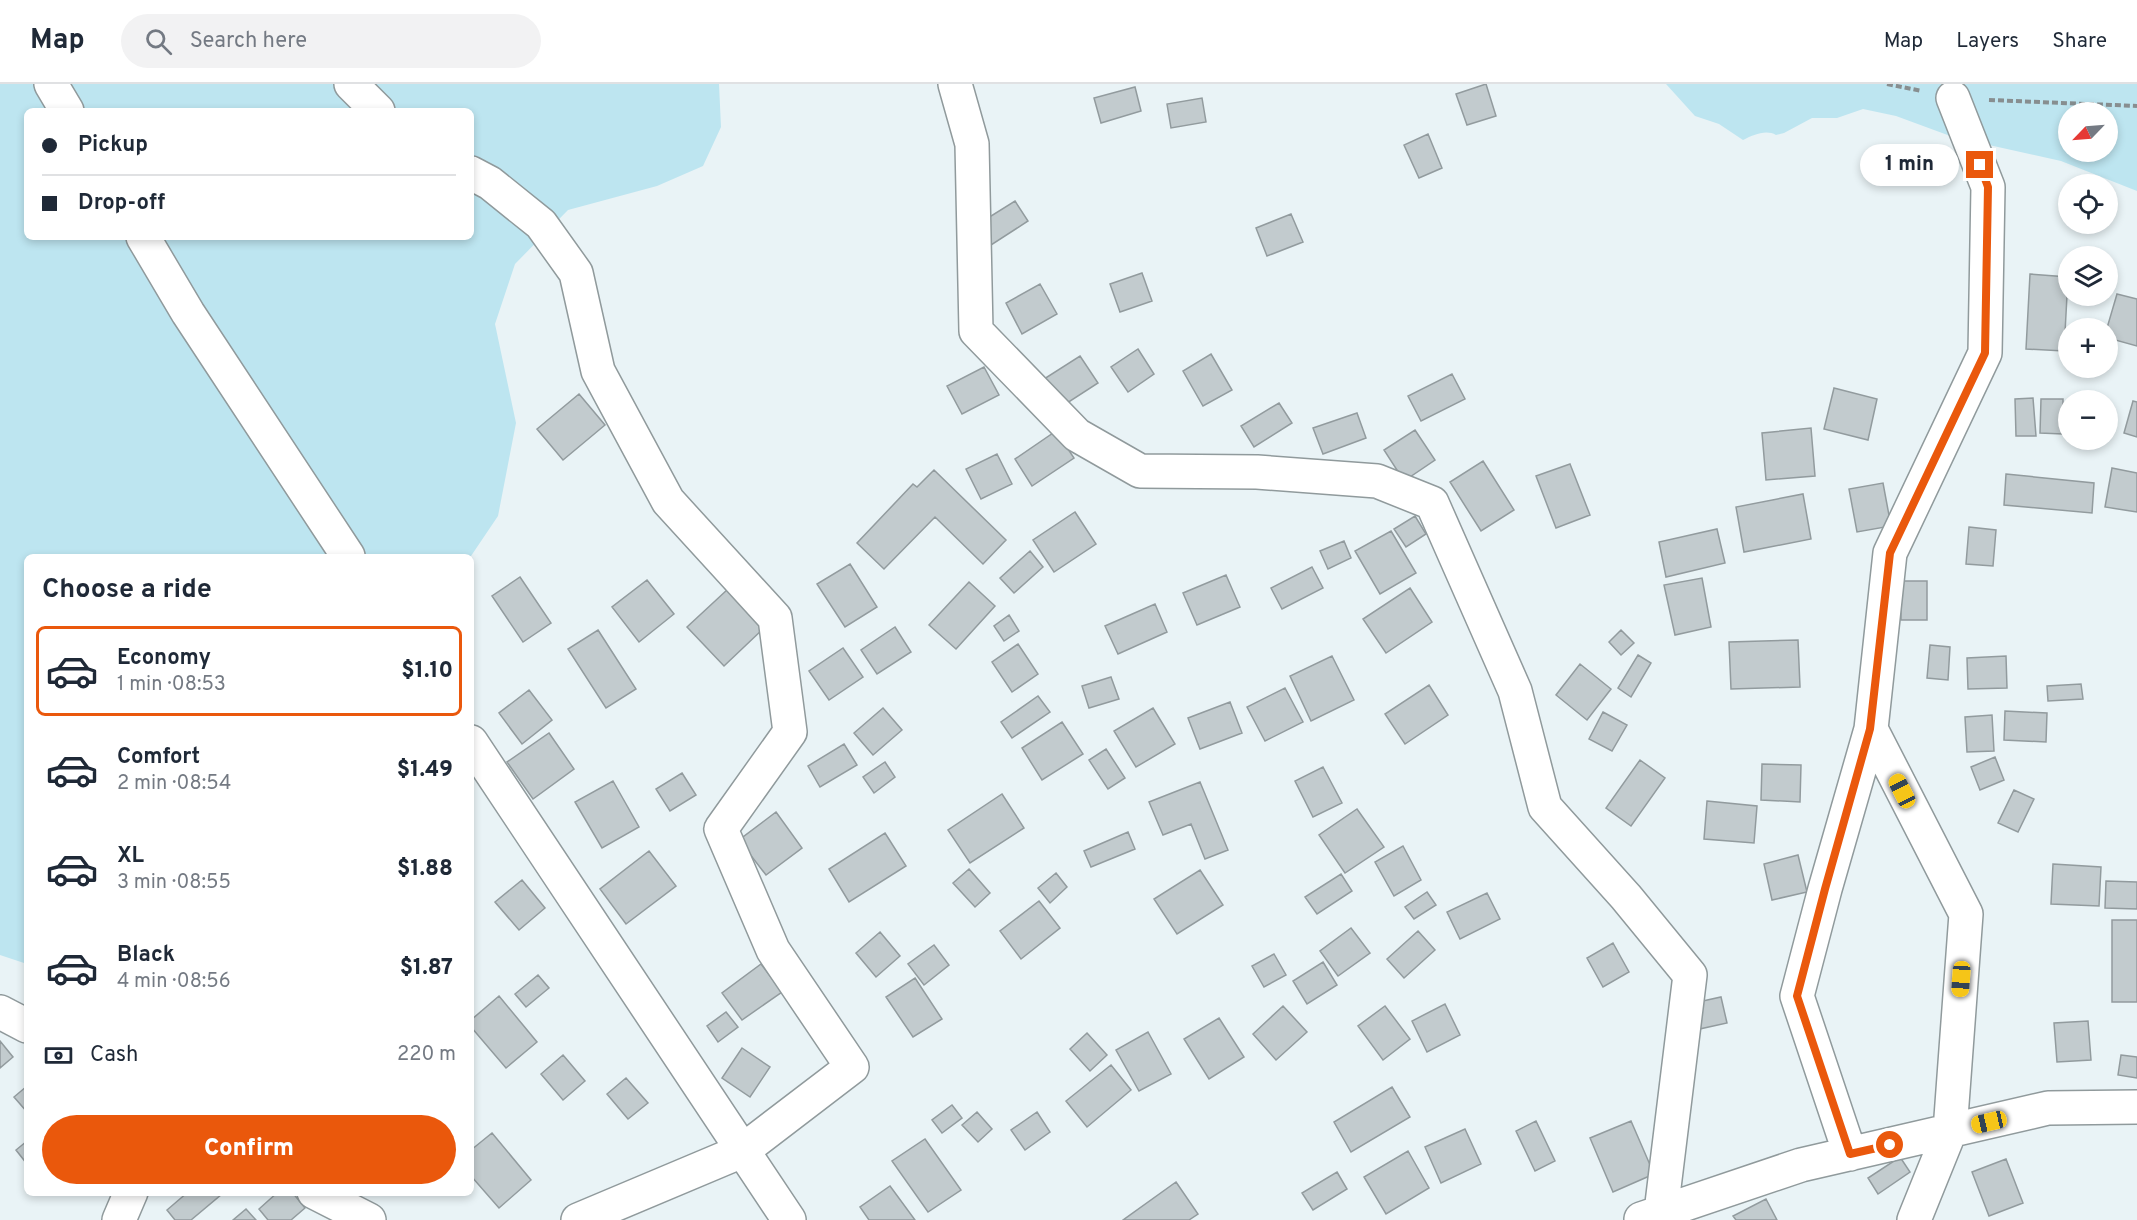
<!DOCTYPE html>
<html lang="en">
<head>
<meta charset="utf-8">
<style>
  :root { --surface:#fff; --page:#f2f2f3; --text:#1f2937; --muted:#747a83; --line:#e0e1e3; --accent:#ea580c }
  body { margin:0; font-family:Overpass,sans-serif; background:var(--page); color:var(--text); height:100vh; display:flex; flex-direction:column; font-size:22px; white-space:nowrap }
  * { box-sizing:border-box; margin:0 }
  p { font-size:20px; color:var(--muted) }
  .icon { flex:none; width:33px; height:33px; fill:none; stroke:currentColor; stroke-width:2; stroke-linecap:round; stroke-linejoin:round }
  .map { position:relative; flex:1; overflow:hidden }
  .side { position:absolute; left:24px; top:470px; width:450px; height:642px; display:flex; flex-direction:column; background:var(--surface); border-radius:9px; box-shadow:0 3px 9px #0003 }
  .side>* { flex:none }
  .banner { position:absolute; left:24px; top:24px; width:450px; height:132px; border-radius:9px; box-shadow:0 3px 9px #0003; display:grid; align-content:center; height:132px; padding:0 18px; background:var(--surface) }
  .needle { width:39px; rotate:245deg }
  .fabs { position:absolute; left:2058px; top:18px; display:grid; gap:12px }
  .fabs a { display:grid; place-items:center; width:60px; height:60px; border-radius:50%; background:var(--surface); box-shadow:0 3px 9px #0003; font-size:30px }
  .end { position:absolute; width:27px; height:27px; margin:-14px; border:8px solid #ea580c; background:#fff; box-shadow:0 0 0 3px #fff }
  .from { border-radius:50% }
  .bubble { position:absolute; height:42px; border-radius:21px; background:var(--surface); box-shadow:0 3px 9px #0003; font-size:20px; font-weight:800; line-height:42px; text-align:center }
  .car { position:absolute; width:18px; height:36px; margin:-18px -9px; border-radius:8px; box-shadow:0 0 4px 2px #0007; background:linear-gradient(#f5c518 24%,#345 0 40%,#f5c518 0 76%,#345 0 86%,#f5c518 0) }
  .banner b { display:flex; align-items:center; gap:21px; height:57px; font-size:22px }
  .banner b+b { border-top:2px solid var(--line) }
  .banner i { width:15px; height:15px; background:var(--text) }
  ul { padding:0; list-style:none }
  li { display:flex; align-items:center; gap:18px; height:90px; margin:0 12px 9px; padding:0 6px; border:3px solid transparent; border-radius:9px }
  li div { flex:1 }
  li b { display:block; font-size:22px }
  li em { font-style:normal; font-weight:800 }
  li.current { border-color:var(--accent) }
  li>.icon { width:54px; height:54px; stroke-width:1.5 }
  h2 { padding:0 18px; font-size:27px; line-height:72px }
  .pay { display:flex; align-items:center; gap:15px; height:66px; padding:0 18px; font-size:22px }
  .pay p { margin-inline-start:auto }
  .action { display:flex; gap:12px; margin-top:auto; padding:12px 18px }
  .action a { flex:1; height:69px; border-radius:36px; background:var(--accent); color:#fff; font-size:24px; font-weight:800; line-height:69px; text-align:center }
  header { display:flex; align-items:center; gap:36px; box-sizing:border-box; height:84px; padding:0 30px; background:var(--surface); border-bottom:2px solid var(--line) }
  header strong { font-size:28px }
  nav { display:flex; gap:33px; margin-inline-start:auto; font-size:21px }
  .search { width:420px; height:54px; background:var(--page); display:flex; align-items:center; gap:15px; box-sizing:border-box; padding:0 21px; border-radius:33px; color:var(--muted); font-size:22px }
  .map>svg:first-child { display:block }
  .green { fill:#bde5f0; fill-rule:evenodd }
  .building { fill:#c2cbce; stroke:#929b9e; stroke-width:1.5 }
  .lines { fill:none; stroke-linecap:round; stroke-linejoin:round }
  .street-casing { stroke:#909a9c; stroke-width:36 }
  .path { stroke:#878e90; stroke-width:4; stroke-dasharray:6 3; stroke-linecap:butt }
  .street { stroke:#fff; stroke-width:33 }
  .route { stroke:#ea580c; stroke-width:8 }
</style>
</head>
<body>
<header>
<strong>Map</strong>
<div class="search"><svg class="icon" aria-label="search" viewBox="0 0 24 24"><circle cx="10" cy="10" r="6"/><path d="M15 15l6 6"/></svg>Search here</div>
<nav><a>Map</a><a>Layers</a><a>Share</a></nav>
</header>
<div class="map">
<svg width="2137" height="1136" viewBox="0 0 2137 1136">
  <rect width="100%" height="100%" fill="#e9f3f6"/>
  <path class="green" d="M0 0H719L721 43 703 82 657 102 568 126 515 180 495 240 516 339 498 432 471 472H27V880L0 871ZM27 27H471V153H27Z
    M1666 0H2137V107L2061 77 1953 53 1896 32 1863 25 1837 34H1812L1784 49 1776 51C1766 45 1753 51 1743 56L1719 40 1695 32ZM2068 28H2108V68H2068Z"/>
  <path class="building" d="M1486 0 1496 32 1467 41 1456 10Z
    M1135 3 1141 27 1101 39 1094 14Z
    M1202 14 1206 38 1171 44 1167 20Z
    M1428 50 1442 84 1419 94 1404 61Z
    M1015 117 1028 137 988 163 975 142Z
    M1291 130 1303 158 1267 172 1256 144Z
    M1142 189 1152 217 1120 228 1110 200Z
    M2030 190 2068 193 2064 267 2026 265Z
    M1040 200 1057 230 1022 250 1006 219Z
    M2117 210 2137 215V262L2108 254 2107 244Z
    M1138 265 1154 290 1128 308 1111 283Z
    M1211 270 1232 306 1203 322 1183 287Z
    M1080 272 1098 299 1061 323 1044 295Z
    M984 283 999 311 962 330 947 302Z
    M1452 290 1465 315 1421 337 1408 312Z
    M1834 304 1877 315 1868 356 1824 345Z
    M579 310 605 341 563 376 537 345Z
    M2033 314 2036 352H2016L2015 315Z
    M2041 315H2063V350L2040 349Z
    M2133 317 2137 318V353L2124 349Z
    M1279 319 1292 339 1254 363 1241 342Z
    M1357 329 1366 354 1323 370 1313 344Z
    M1811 344 1815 392 1766 396 1762 349Z
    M1415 346 1435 376 1404 397 1384 366Z
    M1056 347 1074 374 1032 402 1015 375Z
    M997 370 1012 400 981 415 966 385Z
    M1483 377 1514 426 1481 447 1450 398Z
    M1570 380 1590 431 1556 444 1536 392Z
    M2112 384 2137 389V428L2105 423Z
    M934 386 1006 456 983 480 935 433 884 485 857 459 913 400 917 403Z
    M2006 390 2094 399 2092 429 2004 421Z
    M1883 399 1891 442 1857 448 1849 405Z
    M1803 410 1811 455 1744 468 1736 423Z
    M1075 428 1096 460 1054 488 1033 456Z
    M1415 432 1426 450 1406 463 1394 445Z
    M1969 443 1996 446 1993 482 1966 480Z
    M1717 445 1725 479 1666 493 1659 458Z
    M1391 447 1416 489 1380 510 1355 467Z
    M1344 457 1351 474 1328 485 1320 467Z
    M1030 467 1043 483 1014 509 1000 494Z
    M850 480 877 523 845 543 817 500Z
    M1312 483 1323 504 1282 525 1271 504Z
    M1226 491 1240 523 1197 541 1183 509Z
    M520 493 551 539 523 558 492 512Z
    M1702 494 1711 543 1675 551 1664 501Z
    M647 496 674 530 639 558 612 523Z
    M1900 497H1927V536H1901Z
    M969 498 995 522 956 565 929 541Z
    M1410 504 1432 538 1386 569 1363 535Z
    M728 505 764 544 724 582 687 543Z
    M1155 520 1167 548 1118 570 1105 542Z
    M1009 531 1019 547 1004 557 994 542Z
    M895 543 911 568 877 590 861 566Z
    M598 546 636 605 606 624 568 565Z
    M1621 546 1634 559 1621 571 1609 558Z
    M1798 556 1800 603 1731 605 1729 558Z
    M1018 560 1038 590 1012 608 992 578Z
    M1930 561 1950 563 1948 596 1927 594Z
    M843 564 863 593 829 616 809 587Z
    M1638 571 1651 579 1631 613 1618 604Z
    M1332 572 1354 616 1311 637 1290 592Z
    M2006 572 2007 604 1968 605 1967 574Z
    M1580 580 1611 605 1587 636 1556 611Z
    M1111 593 1119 615 1089 624 1082 602Z
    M2081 600 2083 615 2048 617 2047 602Z
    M1429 601 1448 631 1405 660 1385 630Z
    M1285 604 1303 638 1265 657 1247 623Z
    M529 606 552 636 522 660 499 629Z
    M1038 612 1050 628 1012 654 1001 638Z
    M1230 618 1242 649 1200 665 1188 634Z
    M883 624 902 646 873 671 854 649Z
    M1153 624 1175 660 1136 683 1114 647Z
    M2005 627 2047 629 2046 658 2004 656Z
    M1603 628 1627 641 1612 667 1589 655Z
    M1992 631 1994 667 1967 668 1965 633Z
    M1062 638 1083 670 1042 696 1022 664Z
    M549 649 574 685 533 715 507 678Z
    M844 660 857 681 820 703 808 682Z
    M1106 665 1125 694 1108 705 1089 676Z
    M1995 673 2004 696 1980 706 1971 683Z
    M1640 676 1665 694 1631 742 1606 724Z
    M885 678 895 693 874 709 863 693Z
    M1762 680 1801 681 1800 718 1761 716Z
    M1323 683 1342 719 1313 733 1295 697Z
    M682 689 696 711 670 727 656 705Z
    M613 697 639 743 602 764 575 718Z
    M1200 698 1228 766 1205 775 1191 740 1163 751 1149 718Z
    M2014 706 2034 715 2018 748 1998 739Z
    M1002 710 1024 744 970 779 948 746Z
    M1707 717 1757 722 1754 759 1704 755Z
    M1357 725 1384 763 1345 789 1319 751Z
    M776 728 802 764 766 791 739 756Z
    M1128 748 1135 765 1091 783 1084 767Z
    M885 749 906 782 849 818 829 785Z
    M1403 762 1421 796 1394 812 1375 778Z
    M649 767 676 802 626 840 600 805Z
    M1798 771 1807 808 1772 816 1764 780Z
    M2053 780 2101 783 2099 822 2051 820Z
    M969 785 990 809 975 823 953 799Z
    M1200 786 1223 821 1177 850 1154 815Z
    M1056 789 1067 803 1050 819 1038 804Z
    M1341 790 1352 807 1317 830 1305 813Z
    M522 796 545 824 519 846 495 818Z
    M2106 797 2137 798V825L2105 824Z
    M1427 808 1436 821 1414 835 1405 823Z
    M1487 809 1500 835 1460 855 1447 828Z
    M1039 817 1060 844 1021 875 1000 847Z
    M2112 836H2137V918H2112Z
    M1351 844 1370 869 1338 892 1320 867Z
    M1418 847 1435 866 1404 894 1387 875Z
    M880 848 900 872 876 893 856 869Z
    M1613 859 1629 888 1603 903 1587 874Z
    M934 861 949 881 924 901 908 880Z
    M1274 870 1286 891 1264 903 1252 882Z
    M1323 878 1337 901 1307 920 1293 897Z
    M761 880 782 908 742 936 722 909Z
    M538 891 549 904 526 923 515 910Z
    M915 894 942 935 913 953 886 913Z
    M499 912 537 958 506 984 471 943V936Z
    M1721 913 1727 939 1695 946 1689 920Z
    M1445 920 1460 951 1427 968 1412 937Z
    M1283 922 1307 948 1276 976 1253 950Z
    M1385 922 1410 955 1383 976 1358 942Z
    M726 928 738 943 718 958 707 942Z
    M1219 934 1244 973 1209 995 1184 955Z
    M2088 937 2091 976 2057 978 2054 939Z
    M1148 948 1171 990 1139 1007 1116 966Z
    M1087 949 1107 971 1090 987 1070 965Z
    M0 957 13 973 0 984Z
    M742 964 770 983 750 1013 722 994Z
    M563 971 585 997 563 1016 541 990Z
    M2121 971 2137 973V994L2118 991Z
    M1111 981 1131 1006 1087 1043 1066 1017Z
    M626 994 648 1019 628 1035 607 1010Z
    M27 1002V1028L14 1013Z
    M1392 1003 1410 1033 1351 1068 1334 1038Z
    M952 1021 962 1034 942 1049 932 1036Z
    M977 1028 992 1045 978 1058 962 1041Z
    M1037 1028 1050 1048 1025 1066 1011 1046Z
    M1536 1037 1555 1077 1535 1087 1516 1047Z
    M1631 1037 1654 1090 1613 1108 1590 1054Z
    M1465 1045 1481 1080 1441 1099 1425 1063Z
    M492 1049 531 1096 499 1124 471 1092V1066Z
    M925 1055 961 1106 928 1128 892 1077Z
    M27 1057V1080L16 1066Z
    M1408 1067 1429 1104 1386 1130 1364 1093Z
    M1900 1073 1910 1088 1878 1110 1868 1094Z
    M2006 1075 2023 1119 1989 1132 1972 1088Z
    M1337 1088 1347 1105 1313 1126 1302 1109Z
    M1176 1098 1198 1130 1189 1136H1123Z
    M890 1102 915 1136H869L860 1123Z
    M188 1108H221L222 1110 191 1136H175L167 1126Z
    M278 1108H292L305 1124 291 1136H268L259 1125Z
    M1766 1115 1777 1136H1736L1733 1132Z
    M246 1125 256 1136H233Z"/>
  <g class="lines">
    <defs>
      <path id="street" d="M51 0 67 27
        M351 0 378 27
        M955 0 972 60 976 247 1077 351 1140 387 1257 388 1377 397 1432 419 1515 607 1545 723 1626 813 1690 891 1660 1136
        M471 89 490 99 541 140 576 189 598 287 668 417 775 534 790 648 721 745 773 866 852 983 742 1067 578 1136
        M143 153 188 229 348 472
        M471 658 789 1136
        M0 928 27 942
        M1850 1070 1797 912 1825 805 1871 645
        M314 1108 369 1136
        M1641 1135 1801 1081 2048 1024 2137 1023
        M119 1136 131 1108
        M1914 1136 1950 1047 1966 830 1871 645 1890 469 1985 269 1988 103 1953 14"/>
    </defs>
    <use href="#street" class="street-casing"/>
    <path class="path" d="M1887 0 1922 7
      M1989 16 2137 22"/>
    <use href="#street" class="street"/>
  </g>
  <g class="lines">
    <path class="route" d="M1890 1061 1850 1070 1797 912 1825 805 1870 645 1890 469 1985 269 1988 103 1980 81"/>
  </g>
</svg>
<div class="fabs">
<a><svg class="needle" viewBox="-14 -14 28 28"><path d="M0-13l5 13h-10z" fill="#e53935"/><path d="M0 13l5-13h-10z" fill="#747a83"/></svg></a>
<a><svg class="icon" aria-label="locate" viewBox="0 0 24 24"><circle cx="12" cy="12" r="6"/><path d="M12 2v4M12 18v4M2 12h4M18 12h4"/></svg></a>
<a><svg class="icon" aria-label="layers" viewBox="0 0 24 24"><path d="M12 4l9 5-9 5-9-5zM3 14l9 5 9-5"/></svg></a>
<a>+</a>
<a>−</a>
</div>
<i class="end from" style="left:1890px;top:1061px"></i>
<i class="end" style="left:1980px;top:81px"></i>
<div class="bubble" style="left:1860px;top:60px;width:99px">1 min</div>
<i class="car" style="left:1902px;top:707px;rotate:333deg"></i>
<i class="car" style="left:1961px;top:895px;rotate:184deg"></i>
<i class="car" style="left:1989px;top:1038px;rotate:257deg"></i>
<div class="banner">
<b><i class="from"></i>Pickup</b>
<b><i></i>Drop-off</b>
</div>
<section class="side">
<h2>Choose a ride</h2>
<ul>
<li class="current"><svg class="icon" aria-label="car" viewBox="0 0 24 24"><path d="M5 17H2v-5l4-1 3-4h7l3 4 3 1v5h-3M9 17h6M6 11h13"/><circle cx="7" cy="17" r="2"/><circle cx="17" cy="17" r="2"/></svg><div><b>Economy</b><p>1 min · 08:53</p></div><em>$1.10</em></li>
<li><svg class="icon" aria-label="car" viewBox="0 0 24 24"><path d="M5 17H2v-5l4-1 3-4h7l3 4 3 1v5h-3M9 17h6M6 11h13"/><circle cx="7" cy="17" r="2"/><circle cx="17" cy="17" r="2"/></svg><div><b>Comfort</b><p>2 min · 08:54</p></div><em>$1.49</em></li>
<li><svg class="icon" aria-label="car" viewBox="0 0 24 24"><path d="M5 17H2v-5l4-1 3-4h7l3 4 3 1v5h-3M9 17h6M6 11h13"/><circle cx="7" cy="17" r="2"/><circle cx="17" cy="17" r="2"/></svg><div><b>XL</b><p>3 min · 08:55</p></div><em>$1.88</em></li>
<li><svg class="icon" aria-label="car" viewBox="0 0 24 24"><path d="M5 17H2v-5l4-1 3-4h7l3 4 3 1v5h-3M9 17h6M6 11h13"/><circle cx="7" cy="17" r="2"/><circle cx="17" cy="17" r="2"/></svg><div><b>Black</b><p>4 min · 08:56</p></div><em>$1.87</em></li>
</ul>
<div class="pay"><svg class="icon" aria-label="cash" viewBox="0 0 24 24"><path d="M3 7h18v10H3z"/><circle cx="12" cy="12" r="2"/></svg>Cash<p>220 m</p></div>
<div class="action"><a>Confirm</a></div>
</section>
</div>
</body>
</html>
